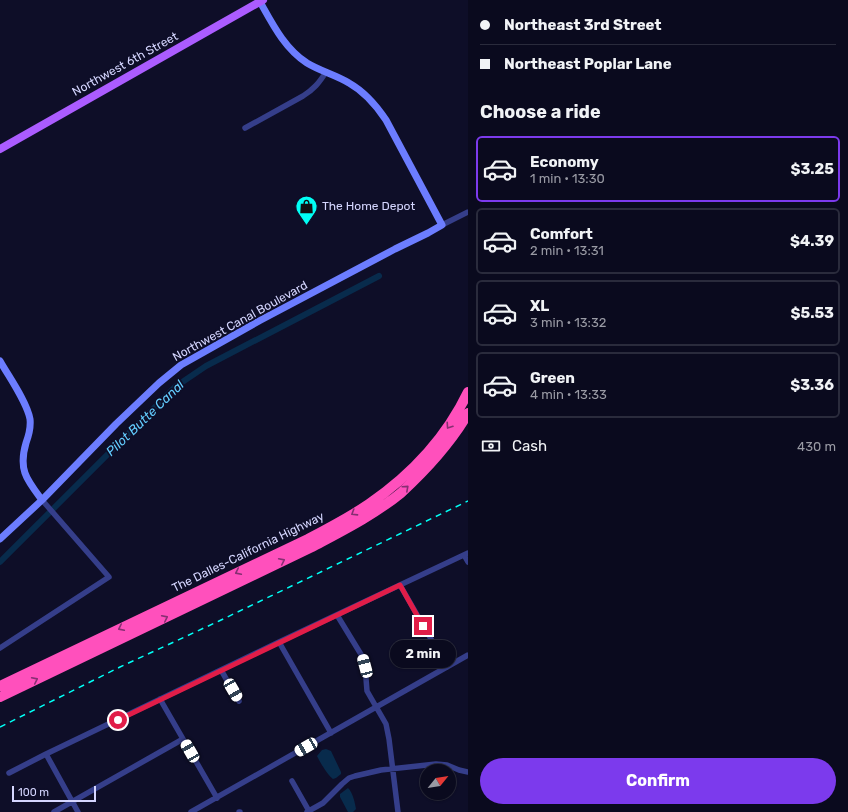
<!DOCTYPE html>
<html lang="en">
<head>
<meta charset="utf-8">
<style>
  :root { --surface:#0a0a1e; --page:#18182b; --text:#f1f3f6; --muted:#999aa4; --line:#2a2b3c; --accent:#7c3aed }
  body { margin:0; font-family:Rubik,sans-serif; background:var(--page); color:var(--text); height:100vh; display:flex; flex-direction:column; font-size:15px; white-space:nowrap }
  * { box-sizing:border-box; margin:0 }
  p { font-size:13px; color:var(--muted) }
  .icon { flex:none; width:22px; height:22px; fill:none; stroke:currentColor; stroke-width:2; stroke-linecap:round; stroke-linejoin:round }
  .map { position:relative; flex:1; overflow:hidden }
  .details { display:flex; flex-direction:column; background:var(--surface); width:380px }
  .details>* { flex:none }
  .banner { display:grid; align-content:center; height:88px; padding:0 12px; background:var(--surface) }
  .needle { width:26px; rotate:60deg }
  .buttons { position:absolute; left:420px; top:764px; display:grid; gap:8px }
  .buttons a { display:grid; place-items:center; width:36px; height:36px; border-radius:50%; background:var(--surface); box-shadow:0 1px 3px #0004,0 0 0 1px var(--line); font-size:20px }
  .scale { position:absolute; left:12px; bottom:10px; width:84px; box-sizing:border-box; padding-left:4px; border:2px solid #d5d6ff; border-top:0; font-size:11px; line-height:14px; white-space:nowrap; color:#d5d6ff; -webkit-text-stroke:3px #0e0e28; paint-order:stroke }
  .end { position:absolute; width:18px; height:18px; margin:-9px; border:5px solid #e11d48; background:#fff; box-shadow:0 0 0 2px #fff }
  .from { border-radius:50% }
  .bubble { position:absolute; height:28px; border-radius:14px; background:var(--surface); box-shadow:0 1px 3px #0004,0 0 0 1px var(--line); font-size:13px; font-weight:700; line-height:28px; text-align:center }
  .car { position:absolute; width:12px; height:24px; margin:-12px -6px; border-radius:5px; box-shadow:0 0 3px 1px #0007; background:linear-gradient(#fff 24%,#345 0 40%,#fff 0 76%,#345 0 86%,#fff 0) }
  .banner b { display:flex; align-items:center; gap:14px; height:38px; font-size:15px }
  .banner b+b { border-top:1px solid var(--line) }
  .banner i { width:10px; height:10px; background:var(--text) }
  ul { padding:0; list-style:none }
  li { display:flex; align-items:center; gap:12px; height:66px; margin:0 8px 6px; padding:0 4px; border:2px solid var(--line); border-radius:6px }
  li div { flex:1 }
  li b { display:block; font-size:15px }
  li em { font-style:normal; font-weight:700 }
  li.active { border-color:var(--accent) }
  li>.icon { width:36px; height:36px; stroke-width:1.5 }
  h2 { padding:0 12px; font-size:18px; line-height:48px }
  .pay { display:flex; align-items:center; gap:10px; height:44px; padding:0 12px; font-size:15px }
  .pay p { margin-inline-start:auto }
  .cta { display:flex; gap:8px; margin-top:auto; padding:8px 12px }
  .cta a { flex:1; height:46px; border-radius:24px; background:var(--accent); color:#fff; font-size:16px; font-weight:700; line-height:46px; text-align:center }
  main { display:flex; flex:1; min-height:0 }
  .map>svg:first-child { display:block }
  .water { fill:#082b4c }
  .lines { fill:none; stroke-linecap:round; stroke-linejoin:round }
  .canal { stroke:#082b4c; stroke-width:6 }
  .street { stroke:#353e8a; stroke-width:5.5 }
  .secondary { stroke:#6c7dff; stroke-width:7 }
  .primary { stroke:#ab5cff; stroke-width:8 }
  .highway { stroke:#ff50bc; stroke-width:10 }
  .rail { stroke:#01fff5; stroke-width:1.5; stroke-dasharray:6 5; stroke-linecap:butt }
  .oneway { stroke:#862f72 }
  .route { stroke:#e11d48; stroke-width:5 }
  .labels { text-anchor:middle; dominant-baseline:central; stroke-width:3.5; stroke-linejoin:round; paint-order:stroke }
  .street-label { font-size:12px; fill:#d5d6ff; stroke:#0e0e28 }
  .poi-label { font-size:12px; fill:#d5d6ff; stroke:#0e0e28; text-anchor:start }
  .water-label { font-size:13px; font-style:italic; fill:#63cdff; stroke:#0e0e28 }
</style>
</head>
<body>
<main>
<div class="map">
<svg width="468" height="812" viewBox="0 0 468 812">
  <rect width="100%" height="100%" fill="#0e0e28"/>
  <path class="water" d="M326 749 331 751 341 772V774L336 778 333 779C327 774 321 764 317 756L322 750Z
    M348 788C353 793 355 803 356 809L353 812H348L340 797V794Z"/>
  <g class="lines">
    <path class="canal" d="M0 562 175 387 206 366 379 276"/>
    <path class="street" d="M245 128 303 96C314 89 319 83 326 72
      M442 225 468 212
      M464 555 468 562
      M400 585 447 667
      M337 615 362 656 365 666 367 691 386 724 389 739 398 812
      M279 642 331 733
      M0 648 109 577 42 500
      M221 670 239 701
      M160 699 217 798
      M46 754 78 812
      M9 773 46 754 279 642 468 553
      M292 781 309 811
      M54 812 183 739
      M191 812 468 655
      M239 812H240
      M307 812 323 803 342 784 349 778 355 776 381 770 436 764 447 765 459 770 468 772"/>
    <path class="secondary" d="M0 361C9 377 27 402 30 419 31 428 29 435 26 443 18 470 27 480 42 500
      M0 539 42 500 116 424 159 383 181 365 259 321 395 249 428 233 442 225 386 120C376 105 365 92 349 83 336 75 320 71 307 63 284 48 272 23 259 0"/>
    <path class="primary" d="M0 149 263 0"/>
    <path class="highway" d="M0 686 308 539C329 528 350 517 369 504 411 475 446 438 468 392
      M0 697 312 547C342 531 374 515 401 493 414 481 426 469 438 455 449 442 460 428 468 413"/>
    <path class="rail" d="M0 727 120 667 219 621 468 501"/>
  </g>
  <defs><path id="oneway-chevron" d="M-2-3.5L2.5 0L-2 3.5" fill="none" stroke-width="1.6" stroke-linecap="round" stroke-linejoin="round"/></defs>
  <g class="oneway">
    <use href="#oneway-chevron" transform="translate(449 426) rotate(124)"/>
    <use href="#oneway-chevron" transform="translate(406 488) rotate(-42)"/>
    <use href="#oneway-chevron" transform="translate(354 513) rotate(148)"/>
    <use href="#oneway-chevron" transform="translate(282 561) rotate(-26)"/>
    <use href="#oneway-chevron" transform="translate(238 572) rotate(154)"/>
    <use href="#oneway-chevron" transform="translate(165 618) rotate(-26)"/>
    <use href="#oneway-chevron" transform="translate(121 628) rotate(154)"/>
    <use href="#oneway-chevron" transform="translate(35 680) rotate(-26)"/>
  </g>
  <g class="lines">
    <path class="route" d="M118 720 400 585 423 626"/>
  </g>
  <defs>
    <symbol id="shop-pin" viewBox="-11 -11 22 30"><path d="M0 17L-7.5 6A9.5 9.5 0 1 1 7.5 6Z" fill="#01fff5" stroke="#0e0e28"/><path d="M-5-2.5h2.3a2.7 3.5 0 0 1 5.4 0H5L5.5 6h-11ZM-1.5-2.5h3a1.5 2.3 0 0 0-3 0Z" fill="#111"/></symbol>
  </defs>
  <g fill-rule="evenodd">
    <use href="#shop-pin" x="294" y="194" width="25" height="34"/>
  </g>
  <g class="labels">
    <g class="street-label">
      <text transform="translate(125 64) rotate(-29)">Northwest 6th Street</text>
      <text transform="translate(240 321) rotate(-29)">Northwest Canal Boulevard</text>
      <text transform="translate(248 552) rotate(-26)">The Dalles-California Highway</text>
    </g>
    <g class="poi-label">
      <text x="322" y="206">The Home Depot</text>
    </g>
    <g class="water-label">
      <text transform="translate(145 418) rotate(-44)">Pilot Butte Canal</text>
    </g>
  </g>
</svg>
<div class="buttons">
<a><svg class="needle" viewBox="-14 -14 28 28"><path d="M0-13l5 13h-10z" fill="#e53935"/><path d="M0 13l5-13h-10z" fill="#999aa4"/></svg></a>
</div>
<div class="scale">100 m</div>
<i class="end from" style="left:118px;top:720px"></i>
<i class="end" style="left:423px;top:626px"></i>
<div class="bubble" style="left:390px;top:640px;width:66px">2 min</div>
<i class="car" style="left:365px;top:666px;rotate:345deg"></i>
<i class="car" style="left:233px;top:690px;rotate:150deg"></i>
<i class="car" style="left:306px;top:747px;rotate:240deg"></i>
<i class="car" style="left:190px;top:751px;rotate:330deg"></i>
</div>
<section class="details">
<div class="banner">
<b><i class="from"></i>Northeast 3rd Street</b>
<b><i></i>Northeast Poplar Lane</b>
</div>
<h2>Choose a ride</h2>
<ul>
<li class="active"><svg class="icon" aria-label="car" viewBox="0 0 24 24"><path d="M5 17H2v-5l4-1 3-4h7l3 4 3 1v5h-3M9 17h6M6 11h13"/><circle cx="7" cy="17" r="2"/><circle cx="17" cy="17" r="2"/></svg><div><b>Economy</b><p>1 min · 13:30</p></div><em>$3.25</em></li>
<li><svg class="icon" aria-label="car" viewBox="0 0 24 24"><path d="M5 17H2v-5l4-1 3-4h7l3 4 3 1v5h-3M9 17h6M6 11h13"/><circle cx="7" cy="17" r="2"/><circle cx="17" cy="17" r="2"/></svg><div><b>Comfort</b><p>2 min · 13:31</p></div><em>$4.39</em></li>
<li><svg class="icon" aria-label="car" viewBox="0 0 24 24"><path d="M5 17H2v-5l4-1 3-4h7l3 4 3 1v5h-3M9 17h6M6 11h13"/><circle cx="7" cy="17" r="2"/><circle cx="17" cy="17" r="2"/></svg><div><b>XL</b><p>3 min · 13:32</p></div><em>$5.53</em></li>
<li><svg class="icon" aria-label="car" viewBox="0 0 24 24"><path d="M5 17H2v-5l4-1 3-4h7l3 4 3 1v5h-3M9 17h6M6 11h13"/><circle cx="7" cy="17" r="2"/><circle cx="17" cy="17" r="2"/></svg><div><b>Green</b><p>4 min · 13:33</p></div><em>$3.36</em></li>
</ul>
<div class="pay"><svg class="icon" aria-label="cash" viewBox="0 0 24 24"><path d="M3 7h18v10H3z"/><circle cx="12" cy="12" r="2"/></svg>Cash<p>430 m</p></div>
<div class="cta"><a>Confirm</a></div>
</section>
</main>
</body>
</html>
